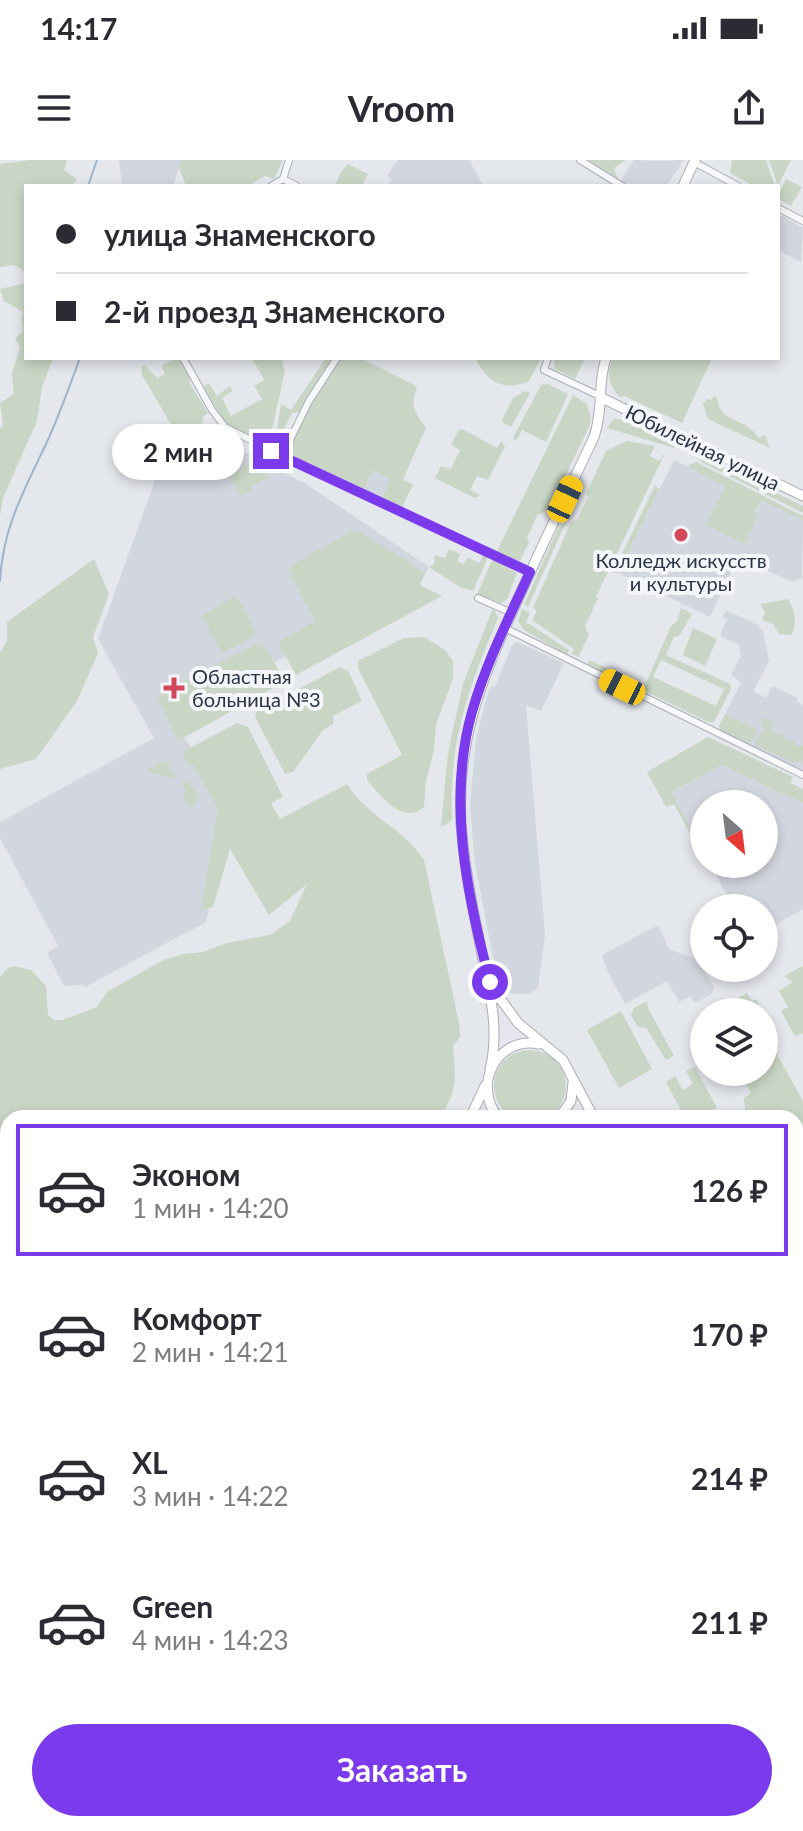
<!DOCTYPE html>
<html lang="ru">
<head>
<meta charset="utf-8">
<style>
  :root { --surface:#fff; --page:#f7f7f7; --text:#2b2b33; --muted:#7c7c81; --line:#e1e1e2; --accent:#7c3aed }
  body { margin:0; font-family:Lato,sans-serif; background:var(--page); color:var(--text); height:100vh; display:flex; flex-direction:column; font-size:30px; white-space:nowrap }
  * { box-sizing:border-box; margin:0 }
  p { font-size:26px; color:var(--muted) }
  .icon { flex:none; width:44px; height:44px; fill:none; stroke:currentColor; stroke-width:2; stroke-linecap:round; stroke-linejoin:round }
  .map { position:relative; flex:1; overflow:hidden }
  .side { position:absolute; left:0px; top:950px; width:804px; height:722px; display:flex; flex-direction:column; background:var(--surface); border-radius:24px 24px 0 0; box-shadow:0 4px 12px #0003 }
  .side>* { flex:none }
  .hud { position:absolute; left:24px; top:24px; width:756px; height:176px; border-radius:0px; box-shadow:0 4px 12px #0003; display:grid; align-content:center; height:176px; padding:0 32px; background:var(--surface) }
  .needle { width:52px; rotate:152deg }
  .controls { position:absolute; left:690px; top:630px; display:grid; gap:16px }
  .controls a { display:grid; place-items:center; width:88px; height:88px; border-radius:50%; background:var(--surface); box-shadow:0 4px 12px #0003; font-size:40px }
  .end { position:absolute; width:36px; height:36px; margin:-18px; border:10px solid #7c3aed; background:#fff; box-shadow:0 0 0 4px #fff }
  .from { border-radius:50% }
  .bubble { position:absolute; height:56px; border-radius:28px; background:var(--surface); box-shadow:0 4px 12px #0003; font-size:26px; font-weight:700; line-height:56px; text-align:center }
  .car { position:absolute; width:24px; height:48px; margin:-24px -12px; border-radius:10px; box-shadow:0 0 6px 2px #0007; background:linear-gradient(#f5c518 24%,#345 0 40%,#f5c518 0 76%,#345 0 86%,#f5c518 0) }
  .hud b { display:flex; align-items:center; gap:28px; height:76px; font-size:30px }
  .hud b+b { border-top:2px solid var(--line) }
  .hud i { width:20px; height:20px; background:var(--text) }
  ul { padding:14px 0 0; list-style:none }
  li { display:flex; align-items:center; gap:24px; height:132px; margin:0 16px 12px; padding:0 16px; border:4px solid transparent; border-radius:0px }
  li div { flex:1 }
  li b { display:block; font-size:30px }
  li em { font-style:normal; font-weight:700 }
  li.current { border-color:var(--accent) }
  li>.icon { width:72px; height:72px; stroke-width:1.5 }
  .primary-button { display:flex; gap:16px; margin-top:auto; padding:16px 32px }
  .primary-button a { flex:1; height:92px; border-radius:48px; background:var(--accent); color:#fff; font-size:32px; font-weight:700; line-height:92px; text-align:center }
  .status { display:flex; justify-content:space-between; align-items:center; height:56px; padding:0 40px; background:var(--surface); direction:ltr }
  .status svg { height:22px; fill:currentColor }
  header { display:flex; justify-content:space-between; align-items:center; height:104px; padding:0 32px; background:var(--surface); font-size:36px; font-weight:700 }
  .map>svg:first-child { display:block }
  .built { fill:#d2d6de }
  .green { fill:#c9d6c5; fill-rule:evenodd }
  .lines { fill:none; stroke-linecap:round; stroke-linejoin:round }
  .stream { stroke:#9fb4cc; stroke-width:2 }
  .minor-casing { stroke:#a9aeb7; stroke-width:8 }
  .secondary-casing { stroke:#a9aeb7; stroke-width:11 }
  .minor { stroke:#f7f8fa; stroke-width:6 }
  .secondary { stroke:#fff; stroke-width:9 }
  .route { stroke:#7c3aed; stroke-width:10 }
  .poi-dot { fill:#d1495b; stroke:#f4f6f9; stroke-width:3 }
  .labels { text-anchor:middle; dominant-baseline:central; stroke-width:8; stroke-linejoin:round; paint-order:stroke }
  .street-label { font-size:20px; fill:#2b3445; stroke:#f4f6f9 }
  .poi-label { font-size:20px; fill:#2b3445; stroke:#f4f6f9 }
</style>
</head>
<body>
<div class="status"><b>14:17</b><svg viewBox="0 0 49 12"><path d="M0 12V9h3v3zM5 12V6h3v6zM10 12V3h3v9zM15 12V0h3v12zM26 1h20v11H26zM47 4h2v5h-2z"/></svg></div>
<header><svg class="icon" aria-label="menu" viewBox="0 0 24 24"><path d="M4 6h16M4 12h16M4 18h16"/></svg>Vroom<svg class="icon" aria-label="share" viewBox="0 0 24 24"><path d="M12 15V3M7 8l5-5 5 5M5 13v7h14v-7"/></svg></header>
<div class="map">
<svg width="803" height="1671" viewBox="0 0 803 1671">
  <rect width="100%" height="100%" fill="#e4e7ec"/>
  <path class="built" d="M119 0H181L173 26H122Z
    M398 0H469L483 26H388L392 19 387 16Z
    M634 0 656 1 684 0 666 26H628L620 21Z
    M783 56 803 68 801 102 778 90V57Z
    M206 273 213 283 225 282 306 324 429 407 417 427 270 505 186 573 185 578 228 647 206 762 85 827 82 825 64 826 47 793 58 786 0 678V662L154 578 98 479 157 315 200 275Z
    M674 300 725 325 745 384 761 339 803 360 802 418 793 422 738 398 710 457 618 413Z
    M373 310 390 319 382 338 364 329Z
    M726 450 758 465 763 471 769 501 753 531 766 538 772 526 798 538 797 542 803 545V610L750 586 756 569 725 554 741 523 731 514 741 496 739 485 720 476 727 459 723 457Z
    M517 482 564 503 541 551 526 545 545 775 538 828 530 834H515L501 831 495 807 475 704 470 645 476 579 487 536 491 526 495 527 512 485Z
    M722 605 803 643V749L764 771V748H742L740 743 733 747 710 704H764V644H704V694L670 633Z
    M658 765 669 789 698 800 714 827 712 834 695 843 691 836 679 842 667 821 625 844 607 810 602 795Z
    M0 1338 8 1353V1383L0 1387Z
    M8 1415V1479L0 1465V1419Z
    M433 1664H497L501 1671H420Z"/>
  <path class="green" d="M30 0H67L64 10 77 19 71 26H26V112L14 105 0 107V4Z
    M181 0H282V2L274 19 265 16 248 26H186L178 5Z
    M587 0H626L614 8 618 19Z
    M732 0H766L775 26H754L730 13Z
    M769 0H791L778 26Z
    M348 4 368 14 362 26H335L341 12Z
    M786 19 802 27 791 46 780 40 778 36Z
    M26 123V198H53L42 227 37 261 3 338 0 356V269L3 265 0 243 14 234 12 213 20 187 15 178 23 171 21 160 23 152 4 141 0 129Z
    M175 198H180L191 220 189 222 208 253 202 258 203 261 198 268 200 275 188 286 176 273 142 215 141 207 145 205 157 218 165 214 161 206Z
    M252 198H284L282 201 285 211 270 278 264 284 228 267 203 227 209 223 217 236 230 226 233 231 222 238 231 256 262 239 254 226 264 220Z
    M326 198H333L299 252 292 253 282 273 287 278 284 286 281 288 276 277 281 244 291 250Z
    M341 198H360L415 225 417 229C409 247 416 254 426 268L403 319 413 325 402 347 382 338 390 319 373 310 364 329 291 295 289 292 309 247Z
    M476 198H541L529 221C505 232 485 222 476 198Z
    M554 198H585L575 219 555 209Z
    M613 198H712L682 263 624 236 620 237C608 225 606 213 613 198Z
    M548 224 568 234 546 282 522 270 516 281 513 278 541 225Z
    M525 231 530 233 511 267 503 263 502 260 513 238Z
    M573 235 587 244 591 259 589 267 551 345 543 353 537 355 527 378 529 382 520 401 496 393Z
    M713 236 717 238C720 265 748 257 758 278L765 275 770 288 708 259 703 244 707 239 712 240Z
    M614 259H623L676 285 674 288 607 268Z
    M462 269 497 288 501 281 505 286 488 320 477 316 470 330 480 335 475 338 435 318 441 306 451 309 460 290 451 285 458 271Z
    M627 281 655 286 650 296 659 301 666 291 596 437 598 438 585 467 589 475 578 497 572 494 574 489 532 460 537 451 533 448 571 362 577 360 588 337 586 334 606 291Z
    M227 294 233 296 229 305 241 311 246 303 270 317 250 327 251 331 241 336 222 301Z
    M700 296 803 346V353L703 303 699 299Z
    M696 302 803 356V360L761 340 755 352 757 357 745 384 706 365 725 326 687 306Z
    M655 325 659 330 618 413H613Z
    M566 362 528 447 524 445 557 370Z
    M352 371 361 372 425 413 420 425 442 436 296 515 279 485 281 481 315 461 288 410 292 405Z
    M449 389 460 394 457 401 464 404 468 398 480 403 483 394 488 397 473 431 460 427 429 407 434 404 435 395 445 398Z
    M94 399 109 434 93 477 98 493 77 541 36 599 0 609V493L7 480V462Z
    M493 399 517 413 507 439 501 443 477 434Z
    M233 437 240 441 256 473 247 481 224 492 219 488 202 456Z
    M788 439C795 449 798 465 791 475L779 474 773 464 762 460 765 453 760 444Z
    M493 448 498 458C468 530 449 579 452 659L447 664 441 666 448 593 463 524Z
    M681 448 692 454 679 476 674 477 666 495 730 524 731 529 714 562H708L643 530 671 466 677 461ZM661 500 724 529 716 546 653 517Z
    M522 449 530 453 526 462 569 490 567 495 524 470 518 461Z
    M693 468 717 479 705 506 683 495Z
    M424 477 445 490 453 501V519L436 564 434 590 426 621 424 647C403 666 381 636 367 620V614L402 595 358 508V501L404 478Z
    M257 484 266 487 281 515 277 526 178 581 158 539 160 533Z
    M589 500 630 519 631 523 628 525 587 504Z
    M340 507 349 512 362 541 333 556V564L323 570 293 612 285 614 255 557 256 552Z
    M725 554 757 569 750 586 720 571 719 566Z
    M761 558 772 561 773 573 782 575 786 580H792L797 586 803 585V604L801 600 795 603 757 586 755 581 764 571Z
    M237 563 248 567 283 637 271 643 280 659 347 624C366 656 405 669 424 700L459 863 460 877 453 886C456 917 458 929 440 958H8V1232L0 1236V817L8 808 14 806 31 810 46 826 48 855 54 860H62L97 847 107 832 161 801 183 794 203 792 227 783 270 775 290 761 307 724 269 755 230 689 213 747 201 750 218 648 193 605 187 604 183 596 184 591Z
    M708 577 793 617 790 623 803 629V643L722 605 671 632 704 694V699L674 644 666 647 647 612Z
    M166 600 176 619 146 611Z
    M188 621 198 637 191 650 183 635 186 632 182 624Z
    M803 806V873L795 876 781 851 788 847 779 831 793 822 784 816Z
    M747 833 752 841 756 839 760 847 751 852H713Z
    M647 841 648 848 674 896 666 900 646 868 638 867 631 855 634 848Z
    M621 851 652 909 619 928 587 870Z
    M764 871 803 941V977L801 978 796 969V958H767L764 954 756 958H746L744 938 751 933 740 912H764Z
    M494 926a36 36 0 1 1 72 0a36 36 0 1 1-72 0Z
    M695 907 717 948 692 958H685L666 922 675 916 683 930 693 924 686 911Z
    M796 1096 803 1109V1181L796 1174Z
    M803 1423V1473L796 1461V1426Z
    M803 1571V1621L796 1609V1575Z
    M203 1664H249L236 1671H196L194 1668Z
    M387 1664H427L414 1671H374Z"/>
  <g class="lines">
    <path class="stream" d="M88 26 97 0
      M0 421C3 367 23 333 45 286 59 257 69 227 80 198"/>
    <defs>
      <path id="minor" d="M580 0 622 26
        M694 2 738 26
        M283 19 297 26
        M271 26 283 19 289 0
        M778 48 803 61
        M183 198 212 250 225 267 282 296 530 412
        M548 198 544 210 602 237
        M282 296 309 241 337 198
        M478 438 512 453
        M505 468 803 615
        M0 1609 8 1622
        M34 1664 39 1671
        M589 1664 593 1671
        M131 1671 144 1664"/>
      <path id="secondary" d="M683 26 695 0
        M602 238 803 336
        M493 829 518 863 563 900 594 958
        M490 910C501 864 487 824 479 779 471 741 464 702 461 664 456 577 484 514 519 437 543 383 569 330 594 277 604 248 597 224 606 198
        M470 958 485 926
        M499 958C471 927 497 875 539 884
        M559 958 571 941 573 922
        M0 1269 8 1264
        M796 1334 803 1347
        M0 1549 8 1563
        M64 1664 68 1671"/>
    </defs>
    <use href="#minor" class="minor-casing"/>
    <use href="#secondary" class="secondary-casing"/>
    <use href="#minor" class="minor"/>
    <use href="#secondary" class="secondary"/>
  </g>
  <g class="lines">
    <path class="route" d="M271 291 530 412C509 458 486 503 472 552 447 640 467 736 490 822"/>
  </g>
  <g class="poi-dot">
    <circle cx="681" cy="375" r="8"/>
    <path d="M170 516h8v8h8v8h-8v8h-8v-8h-8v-8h8z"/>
  </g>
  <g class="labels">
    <g class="street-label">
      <text transform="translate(703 287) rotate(26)">Юбилейная улица</text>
    </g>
    <g class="poi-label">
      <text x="681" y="400">Колледж искусств<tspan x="681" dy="23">и культуры</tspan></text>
      <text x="192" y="516" text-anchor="start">Областная<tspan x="192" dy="23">больница №3</tspan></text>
    </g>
  </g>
</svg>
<div class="controls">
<a><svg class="needle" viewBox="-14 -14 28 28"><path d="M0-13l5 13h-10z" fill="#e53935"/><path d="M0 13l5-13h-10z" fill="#7c7c81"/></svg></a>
<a><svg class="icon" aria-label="locate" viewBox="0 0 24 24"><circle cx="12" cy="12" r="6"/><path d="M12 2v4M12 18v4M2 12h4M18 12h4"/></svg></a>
<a><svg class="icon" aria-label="layers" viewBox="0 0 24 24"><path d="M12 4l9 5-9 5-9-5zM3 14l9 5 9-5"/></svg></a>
</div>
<i class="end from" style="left:490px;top:822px"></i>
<i class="end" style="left:271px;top:291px"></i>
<div class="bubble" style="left:112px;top:264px;width:132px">2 мин</div>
<i class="car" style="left:565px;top:339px;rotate:25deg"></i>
<i class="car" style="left:622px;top:527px;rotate:296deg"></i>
<div class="hud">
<b><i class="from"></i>улица Знаменского</b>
<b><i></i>2-й проезд Знаменского</b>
</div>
<section class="side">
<ul>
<li class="current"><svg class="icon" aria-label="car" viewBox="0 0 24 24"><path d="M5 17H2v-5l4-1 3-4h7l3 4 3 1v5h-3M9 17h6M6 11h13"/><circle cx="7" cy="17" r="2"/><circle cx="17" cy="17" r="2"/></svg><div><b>Эконом</b><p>1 мин · 14:20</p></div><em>126 ₽</em></li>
<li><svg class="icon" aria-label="car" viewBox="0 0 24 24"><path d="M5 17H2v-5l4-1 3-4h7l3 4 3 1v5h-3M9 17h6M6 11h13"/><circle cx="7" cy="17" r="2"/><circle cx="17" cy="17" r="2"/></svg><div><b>Комфорт</b><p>2 мин · 14:21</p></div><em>170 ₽</em></li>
<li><svg class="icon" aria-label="car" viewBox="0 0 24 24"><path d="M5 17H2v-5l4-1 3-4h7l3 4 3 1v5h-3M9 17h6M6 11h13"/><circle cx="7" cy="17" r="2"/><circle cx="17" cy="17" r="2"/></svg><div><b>XL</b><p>3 мин · 14:22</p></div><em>214 ₽</em></li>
<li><svg class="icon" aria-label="car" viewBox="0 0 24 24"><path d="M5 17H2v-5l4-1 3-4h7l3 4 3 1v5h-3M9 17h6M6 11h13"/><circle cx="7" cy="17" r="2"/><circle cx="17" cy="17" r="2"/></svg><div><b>Green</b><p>4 мин · 14:23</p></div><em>211 ₽</em></li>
</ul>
<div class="primary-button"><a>Заказать</a></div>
</section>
</div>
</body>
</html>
